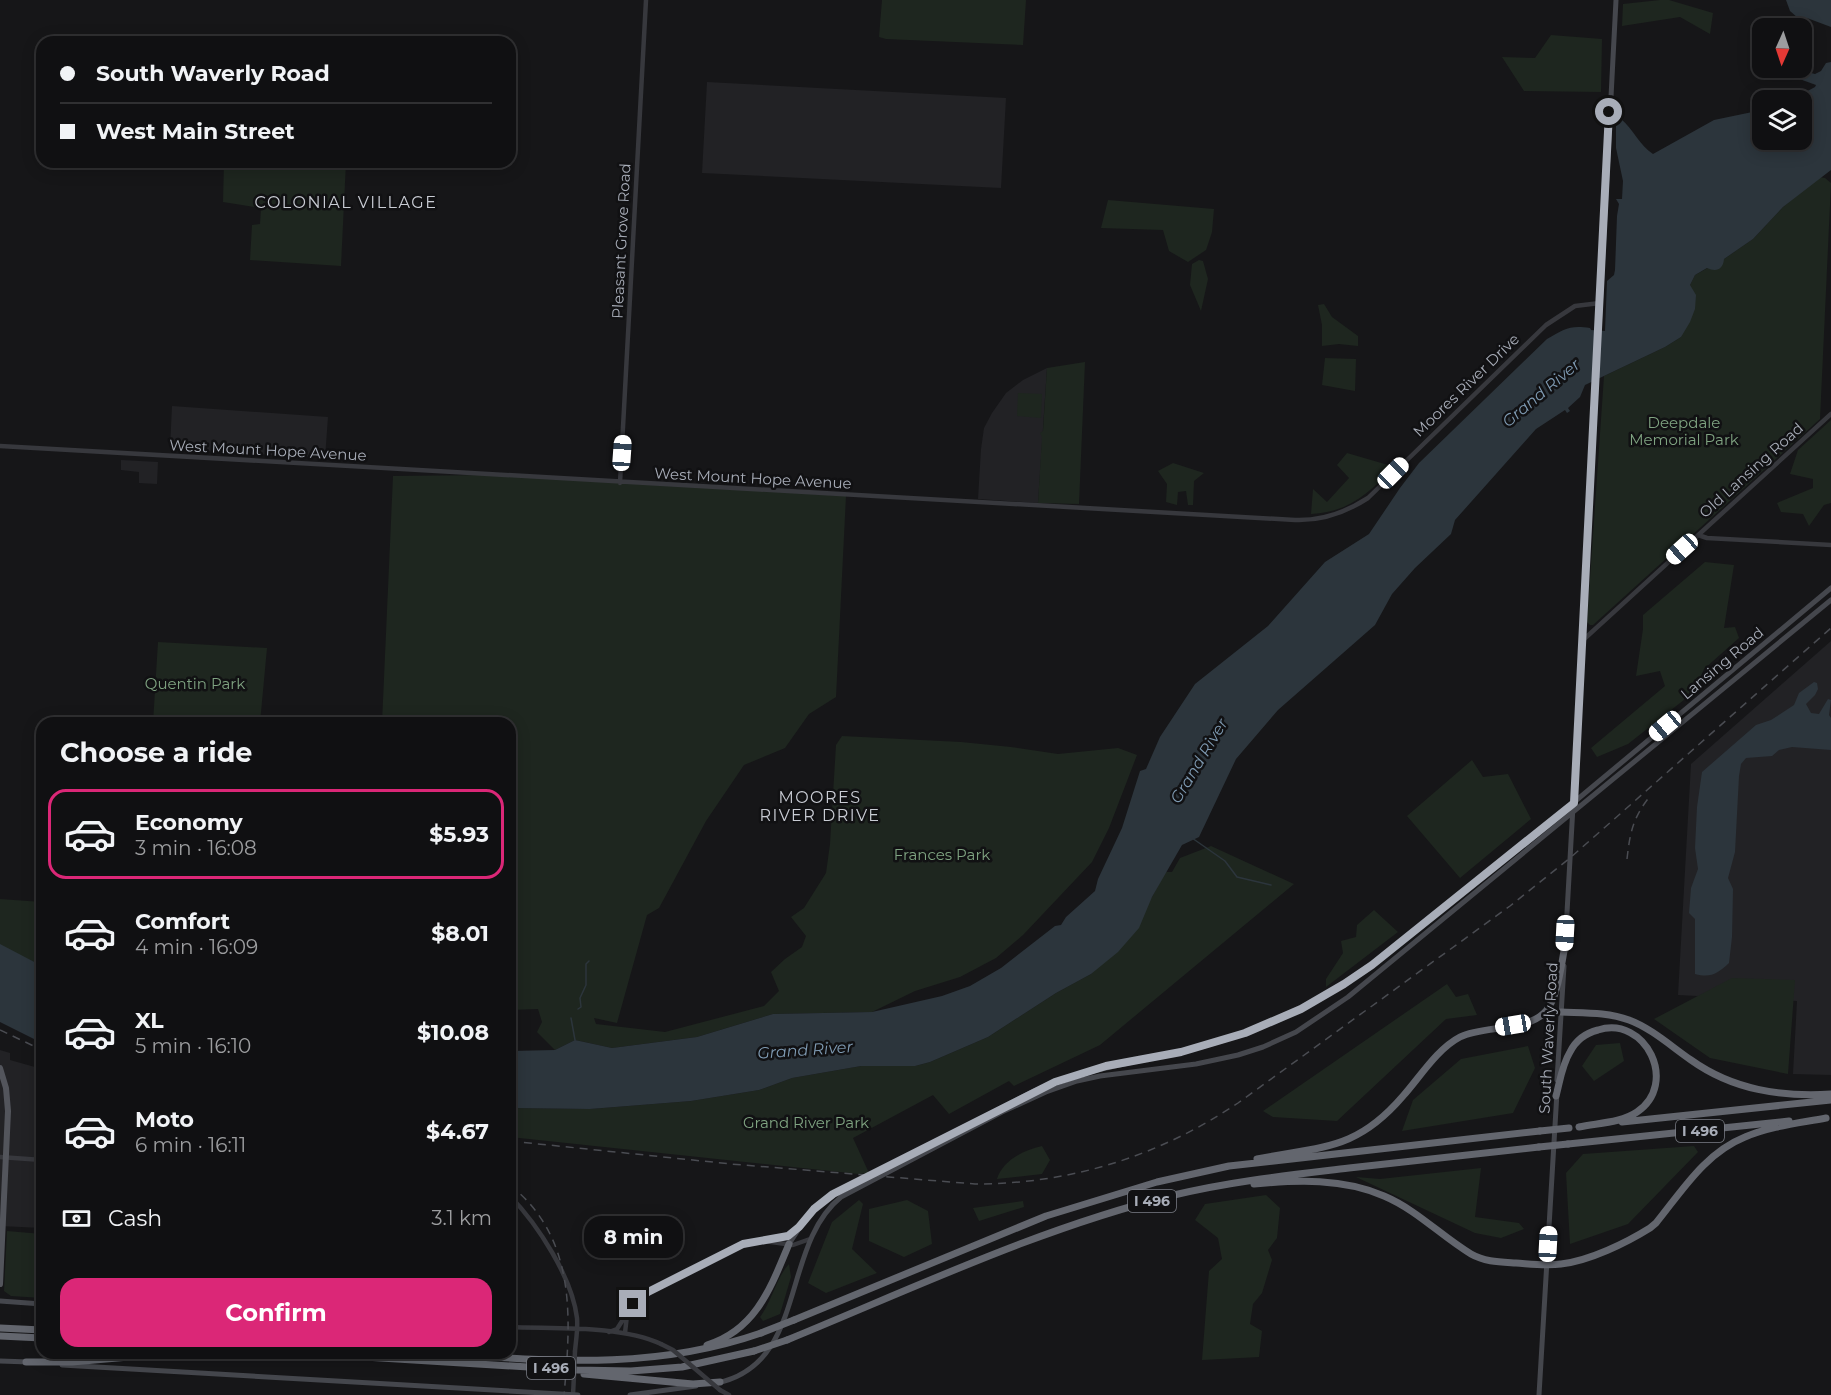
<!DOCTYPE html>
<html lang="en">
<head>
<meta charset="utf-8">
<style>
  :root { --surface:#101012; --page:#19191b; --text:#f1f3f6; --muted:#9c9d9f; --line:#303032; --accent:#db2777 }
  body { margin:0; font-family:Montserrat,sans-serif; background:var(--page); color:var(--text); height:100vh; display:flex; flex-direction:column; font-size:22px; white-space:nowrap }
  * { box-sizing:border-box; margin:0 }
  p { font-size:20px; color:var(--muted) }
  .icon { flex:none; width:33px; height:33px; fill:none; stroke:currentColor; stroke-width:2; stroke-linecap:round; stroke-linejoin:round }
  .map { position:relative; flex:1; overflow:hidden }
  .side { position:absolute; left:36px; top:717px; width:480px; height:642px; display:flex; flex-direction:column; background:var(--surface); border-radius:18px; box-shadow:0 3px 15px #0003,0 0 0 2px var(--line) }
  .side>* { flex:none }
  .top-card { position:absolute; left:36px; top:36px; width:480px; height:132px; border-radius:18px; box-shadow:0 3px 15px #0003,0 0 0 2px var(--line); display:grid; align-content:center; height:132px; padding:0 24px; background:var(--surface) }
  .needle { width:39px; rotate:183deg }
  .tools { position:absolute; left:1752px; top:18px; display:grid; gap:12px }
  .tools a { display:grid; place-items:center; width:60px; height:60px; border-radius:12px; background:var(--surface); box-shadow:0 3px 15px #0003,0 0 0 2px var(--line); font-size:30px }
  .end { position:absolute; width:27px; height:27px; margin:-14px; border:8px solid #a8adb8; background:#111; box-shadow:0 0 0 3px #111 }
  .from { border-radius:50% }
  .bubble { position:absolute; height:42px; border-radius:18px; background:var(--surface); box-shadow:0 3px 15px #0003,0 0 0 2px var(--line); font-size:20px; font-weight:700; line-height:42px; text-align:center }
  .car { position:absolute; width:18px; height:36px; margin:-18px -9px; border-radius:8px; box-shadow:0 0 4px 2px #0007; background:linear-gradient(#fff 24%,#345 0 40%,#fff 0 76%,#345 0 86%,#fff 0) }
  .top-card b { display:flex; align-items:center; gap:21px; height:57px; font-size:22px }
  .top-card b+b { border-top:2px solid var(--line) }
  .top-card i { width:15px; height:15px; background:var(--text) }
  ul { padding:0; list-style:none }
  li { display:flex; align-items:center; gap:18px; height:90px; margin:0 12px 9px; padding:0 12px; border:3px solid transparent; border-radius:18px }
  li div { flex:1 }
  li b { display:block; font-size:22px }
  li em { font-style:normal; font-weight:700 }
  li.on { border-color:var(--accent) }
  li>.icon { width:54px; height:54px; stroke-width:1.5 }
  h2 { padding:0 24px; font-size:27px; line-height:72px }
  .pay { display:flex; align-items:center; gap:15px; height:66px; padding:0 24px; font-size:22px }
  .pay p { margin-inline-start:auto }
  .cta { display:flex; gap:12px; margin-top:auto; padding:12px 24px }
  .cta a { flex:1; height:69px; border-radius:18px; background:var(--accent); color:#fff; font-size:24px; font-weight:700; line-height:69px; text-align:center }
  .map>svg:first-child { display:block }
  .built { fill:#222225 }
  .green { fill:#1e261f }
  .water { fill:#2c353c }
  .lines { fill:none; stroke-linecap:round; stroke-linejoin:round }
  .stream { stroke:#2c353c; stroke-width:1.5 }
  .tertiary { stroke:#37383d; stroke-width:4.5 }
  .secondary { stroke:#45474d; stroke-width:5 }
  .primary { stroke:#53555c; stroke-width:6 }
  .motorway { stroke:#63666e; stroke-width:7 }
  .rail { stroke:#4a4c52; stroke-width:1.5; stroke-dasharray:8 6; stroke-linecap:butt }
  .tertiary-bridge { stroke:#37383d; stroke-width:4.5 }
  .motorway-bridge { stroke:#63666e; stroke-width:7 }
  .route { stroke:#a8adb8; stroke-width:8 }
  .labels { text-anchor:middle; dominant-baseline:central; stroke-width:5; stroke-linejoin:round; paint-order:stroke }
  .shield { fill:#111113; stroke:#7b7e86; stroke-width:1.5 }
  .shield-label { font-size:14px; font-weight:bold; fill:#a8adb8 }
  .street-label { font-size:15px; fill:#a8adb8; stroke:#111113 }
  .park-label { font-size:15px; fill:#7fa381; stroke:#111113 }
  .neighbourhood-label { font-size:16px; letter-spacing:1.5px; fill:#c9ccd4; stroke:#111113 }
  .water-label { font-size:16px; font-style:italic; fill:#7f9bb3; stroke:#111113 }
</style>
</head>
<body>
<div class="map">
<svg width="1831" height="1395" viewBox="0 0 1831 1395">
  <rect width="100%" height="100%" fill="#161618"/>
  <path class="built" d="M707 82 1006 98 1001 188 702 173Z
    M1047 368 1038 503 978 499 981 449 984 428 992 413 1006 393 1023 380Z
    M172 406 328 417 325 458 170 449Z
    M121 460 158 462 157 484 139 483V472L121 470Z
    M1831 641V1075L1793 1074 1797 1001 1678 995 1691 764Z
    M0 1050 10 1053V1060L42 1069V1228L0 1226Z"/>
  <path class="green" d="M882 0H1026L1023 45 886 39 879 37Z
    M1660 0H1669L1713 13 1710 34 1680 17 1622 26 1623 4Z
    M1551 35 1602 39 1601 92 1524 91 1502 57 1535 58Z
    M224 162H346L341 266 250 260 252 225 260 224 261 208 223 202Z
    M1819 177 1825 178 1831 183 1820 419 1593 625H1590L1587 622 1604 376 1665 347 1681 337 1690 285 1695 275 1724 259 1753 239 1783 207Z
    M1108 200 1214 209 1212 232 1206 250 1188 262 1169 251 1163 230 1101 228Z
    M1199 260 1203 261 1208 279 1201 311 1190 285 1192 264Z
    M1324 304 1332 317 1358 336V346L1339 344 1322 346V325L1318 305Z
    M1325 358 1356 359 1355 391 1322 385Z
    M1085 362 1079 504 1038 503 1042 437 1040 433 1043 431 1047 368Z
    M1018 393 1042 394 1041 418 1017 416Z
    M1831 420V503L1824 505 1809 526 1803 514 1781 512 1777 503 1813 488V479L1790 474 1798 450Z
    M1347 453 1395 467C1368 493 1350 512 1311 514L1313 489 1327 502 1349 478 1337 465Z
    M1173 463 1204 473 1194 481 1193 505H1188L1186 491 1178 492 1177 505 1166 502 1167 484 1158 471Z
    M492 475 846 496 836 697 809 714 785 748 744 765 706 821 659 908 647 915 617 1023 594 1018 596 1024 665 1032 764 1006 779 991 771 972 785 959 802 947 806 936 791 917 804 908 826 873 830 844 836 745 842 736 961 742 1011 747 1058 754 1118 748 1137 755 1109 828 1092 862 1023 935 996 958 960 977 915 991 872 1012 773 1014 697 1037 612 1048 575 1040 555 1050 537 1032 542 1022 538 1009 510 1010V723H382L393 476Z
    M1705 562 1734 565 1724 628 1735 627 1739 638 1704 669 1694 692 1628 744 1597 757 1591 748 1665 686 1660 671 1636 676 1643 629V615Z
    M158 642 267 648 260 723H153Z
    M1472 760 1483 777 1508 774 1531 819 1460 878 1407 816Z
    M1211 846 1294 884 1100 1045 1014 1086 1009 1081 949 1114 933 1095 853 1138 869 1173 859 1174 510 1137V1108L590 1109 691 1101 759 1090 792 1078 861 1066H915L930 1062 988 1037 1056 993 1091 974 1152 897 1165 872H1172L1180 858Z
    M0 899 42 902V966L0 946Z
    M1374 910 1398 932 1326 987V979L1343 953 1341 941 1356 937 1357 925Z
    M1732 978 1795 980 1788 1074 1710 1058 1654 1019Z
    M1447 984 1456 997 1468 994 1477 1015 1446 1019 1337 1121 1273 1117 1263 1111Z
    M1620 1043 1624 1061 1594 1081 1582 1066 1596 1045Z
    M1528 1046 1535 1068 1513 1113 1402 1131 1413 1100 1461 1059Z
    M1042 1146 1050 1160 1042 1174 997 1179C1003 1160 1024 1150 1042 1146Z
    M1694 1146 1698 1152 1628 1224 1570 1244 1566 1173 1583 1154Z
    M1481 1168 1475 1217 1519 1223 1524 1229 1501 1238 1475 1233 1356 1177 1380 1179Z
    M1266 1195 1280 1208 1277 1238 1268 1250 1272 1260 1262 1293 1253 1304 1250 1324 1262 1331 1259 1357 1202 1360 1209 1271 1222 1259 1218 1238 1195 1220 1205 1204Z
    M859 1200 863 1204 852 1249 877 1273 826 1293 808 1283 832 1222Z
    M907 1200 928 1211 932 1244 904 1257 869 1241V1209Z
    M1023 1201 1024 1207 979 1221 973 1208Z
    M7 1231 42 1234V1298L11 1296 4 1291Z
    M789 1264 791 1277 780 1314 763 1321 760 1317C772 1301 776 1278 789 1264Z"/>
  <path class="water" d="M1786 0H1831V27L1807 18H1798L1790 11Z
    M1831 62V170L1783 207 1753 239 1724 259C1723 270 1716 272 1707 268L1695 275 1690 285 1696 295 1695 309 1690 322 1681 337 1665 347 1585 385 1580 397 1568 408 1570 411 1567 413 1565 410 1536 429 1455 520 1451 534 1415 568 1392 594 1375 625 1278 710 1236 759 1199 837 1182 845 1152 897 1139 928 1118 952 1091 974 1056 993 988 1037 930 1062 915 1066H861L792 1078 759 1090 691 1101 590 1109 510 1108V1051L555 1050 575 1040 612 1048 697 1037 773 1014 872 1012 942 996 970 986 1001 968 1055 926 1061 925 1066 917 1095 891 1098 879 1122 828 1140 771 1146 769 1160 737 1195 684 1268 626 1325 562 1369 534 1400 488 1419 463 1547 339C1565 329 1569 325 1590 328L1591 330 1605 331 1607 281 1614 275 1615 270 1617 216 1619 204 1616 199H1622L1623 181 1616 148V121L1621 119C1633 129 1640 146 1653 154L1714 120 1762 110V140H1802V100H1791L1815 87 1816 85 1783 73 1784 68C1796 68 1804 71 1815 74L1821 71 1826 63Z
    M1814 682 1817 683 1818 689 1815 695 1806 704 1811 713 1819 714 1828 699 1831 700 1829 715 1831 718V750L1792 747 1779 750 1772 756 1746 758 1741 764 1739 776 1735 852 1728 878 1733 889 1732 937 1729 963C1717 974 1711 978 1695 974V919L1689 913 1691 888 1698 869 1695 848 1697 807 1702 772 1756 725 1771 720 1794 705 1799 693Z
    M0 944 42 966V1043L0 1022Z"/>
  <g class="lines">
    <path class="stream" d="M1192 838 1225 861 1237 877 1271 885
      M578 1009 581 1007 580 998 586 985V964L589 961
      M571 1018 575 1040"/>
    <path class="tertiary" d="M0 446 1295 520C1322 521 1345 513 1368 498L1546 325 1575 306 1600 303
      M620 483 646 0
      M1698 535 1707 538 1831 545
      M1582 641 1831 414
      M0 1157 42 1160
      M510 1196C538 1225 572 1277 577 1318 578 1329 576 1340 575 1351
      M764 1241 793 1245 810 1239
      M510 1327C556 1329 620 1325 661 1344
      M609 1332 617 1329 633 1304 648 1292 743 1243 784 1238 799 1227
      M625 1333 627 1315
      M720 1390 729 1395
      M573 1395 574 1375"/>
    <path class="secondary" d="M1565 948 1590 504 1616 0
      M1557 1080 1564 966
      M789 1244 808 1215 833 1194 1034 1091C1083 1070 1130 1063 1181 1052 1250 1036 1315 1006 1373 965L1573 803 1831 588
      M0 1301 42 1304
      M0 1361 29 1362
      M62 1365 578 1395
      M717 1383C808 1364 780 1246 841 1197L1002 1112 1046 1092 1077 1081 1100 1076 1196 1064 1238 1055 1263 1047 1296 1032 1348 997 1831 600
      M630 1395 696 1386
      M1539 1395 1557 1092"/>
    <path class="primary" d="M0 1068 6 1088 8 1111 0 1284"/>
    <path class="motorway" d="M1561 1012C1584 1013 1608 1012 1629 1020 1651 1028 1672 1047 1691 1060 1733 1090 1781 1097 1831 1094
      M1556 1096C1560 1081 1562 1065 1570 1052 1576 1040 1586 1033 1598 1030 1646 1015 1679 1084 1637 1112 1621 1123 1597 1123 1579 1127
      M1622 1122 1831 1100
      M1568 1144 1789 1121
      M1257 1159C1322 1146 1356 1151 1403 1096 1420 1077 1437 1049 1460 1037 1484 1025 1528 1032 1546 1011 1558 997 1561 965 1565 946
      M1254 1184C1297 1180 1343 1178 1384 1196 1417 1210 1441 1236 1471 1254 1485 1262 1500 1262 1516 1263 1531 1264 1546 1266 1561 1264 1589 1261 1626 1243 1650 1228L1656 1223C1682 1191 1705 1153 1745 1137 1770 1126 1800 1123 1826 1118
      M794 1320 1046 1216 1157 1182 1229 1166 1540 1131
      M0 1328 42 1330
      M0 1336 42 1338
      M787 1340C914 1288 1040 1228 1174 1195 1232 1181 1291 1175 1349 1168 1413 1161 1476 1154 1539 1147
      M707 1345C756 1330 771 1287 789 1244
      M220 1353H262
      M277 1353H302
      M300 1353 577 1370 631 1371 682 1367 754 1351
      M429 1353C544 1360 649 1372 761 1333
      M26 1362H72L174 1353
      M584 1374 693 1384 720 1382"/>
    <path class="rail" d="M1627 859C1630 832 1633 817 1651 795
      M0 1030 42 1050
      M510 1141 731 1164 975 1184C1071 1184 1159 1156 1238 1103L1510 906 1570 858 1831 628
      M510 1185C577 1238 571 1319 564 1395"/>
    <path class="tertiary-bridge" d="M661 1344 673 1350 720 1390
      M574 1375 575 1351"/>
    <path class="motorway-bridge" d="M1540 1131 1569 1128
      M1539 1147 1568 1144
      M761 1333 794 1320
      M754 1351 787 1340"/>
  </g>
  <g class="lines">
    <path class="route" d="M633 1304 648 1292 743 1244 788 1236 799 1227 814 1209 833 1194 1055 1082 1106 1066 1181 1052 1245 1033 1301 1009 1344 984 1372 965 1574 803 1609 112"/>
  </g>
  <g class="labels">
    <g class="shield">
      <rect x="1676" y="1120" width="48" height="22" rx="4.5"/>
      <rect x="1128" y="1190" width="48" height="22" rx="4.5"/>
      <rect x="527" y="1357" width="48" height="22" rx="4.5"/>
    </g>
    <g class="shield-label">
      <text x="1700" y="1131">I 496</text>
      <text x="1152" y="1201">I 496</text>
      <text x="551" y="1368">I 496</text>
    </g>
    <g class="street-label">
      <text transform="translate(621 241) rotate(-87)">Pleasant Grove Road</text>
      <text transform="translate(1466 385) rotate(-44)">Moores River Drive</text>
      <text transform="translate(268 450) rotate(3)">West Mount Hope Avenue</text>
      <text transform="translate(1751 470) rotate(-42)">Old Lansing Road</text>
      <text transform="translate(753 478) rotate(3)">West Mount Hope Avenue</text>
      <text transform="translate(1722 663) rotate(-40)">Lansing Road</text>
      <text transform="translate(1548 1038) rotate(-87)">South Waverly Road</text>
    </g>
    <g class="park-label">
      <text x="1684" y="422">Deepdale<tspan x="1684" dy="17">Memorial Park</tspan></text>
      <text x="195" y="683">Quentin Park</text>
      <text x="942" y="854">Frances Park</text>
      <text x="806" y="1122">Grand River Park</text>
    </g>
    <g class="neighbourhood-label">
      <text x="346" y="202">COLONIAL VILLAGE</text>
      <text x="820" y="797">MOORES<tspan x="820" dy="18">RIVER DRIVE</tspan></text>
    </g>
    <g class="water-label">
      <text transform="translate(1541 393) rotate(-40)">Grand River</text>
      <text transform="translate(1199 761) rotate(-59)">Grand River</text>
      <text transform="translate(805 1050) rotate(-4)">Grand River</text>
    </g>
  </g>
</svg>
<div class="tools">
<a><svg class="needle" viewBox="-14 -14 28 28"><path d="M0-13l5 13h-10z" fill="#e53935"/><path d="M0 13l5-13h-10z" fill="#9c9d9f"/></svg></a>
<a><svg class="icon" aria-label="layers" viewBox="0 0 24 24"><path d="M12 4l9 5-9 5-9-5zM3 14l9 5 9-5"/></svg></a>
</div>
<i class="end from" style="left:1609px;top:112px"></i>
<i class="end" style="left:633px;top:1304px"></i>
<div class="bubble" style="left:584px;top:1216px;width:99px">8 min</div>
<i class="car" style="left:622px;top:453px;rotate:4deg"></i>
<i class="car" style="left:1393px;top:473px;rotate:45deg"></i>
<i class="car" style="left:1682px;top:549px;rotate:228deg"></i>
<i class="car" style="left:1665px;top:726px;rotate:230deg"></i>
<i class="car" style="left:1565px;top:933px;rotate:183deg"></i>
<i class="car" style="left:1513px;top:1025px;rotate:260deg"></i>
<i class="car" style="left:1548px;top:1244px;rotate:3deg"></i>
<div class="top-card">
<b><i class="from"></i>South Waverly Road</b>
<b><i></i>West Main Street</b>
</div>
<section class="side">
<h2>Choose a ride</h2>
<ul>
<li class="on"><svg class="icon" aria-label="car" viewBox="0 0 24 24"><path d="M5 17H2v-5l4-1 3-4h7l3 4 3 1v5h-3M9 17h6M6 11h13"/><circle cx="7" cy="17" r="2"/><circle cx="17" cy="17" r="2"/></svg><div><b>Economy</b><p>3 min · 16:08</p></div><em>$5.93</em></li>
<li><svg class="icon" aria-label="car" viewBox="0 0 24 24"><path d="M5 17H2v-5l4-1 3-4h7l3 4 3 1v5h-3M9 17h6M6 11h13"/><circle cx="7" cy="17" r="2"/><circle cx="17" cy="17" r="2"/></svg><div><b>Comfort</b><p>4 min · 16:09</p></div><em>$8.01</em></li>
<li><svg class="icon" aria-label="car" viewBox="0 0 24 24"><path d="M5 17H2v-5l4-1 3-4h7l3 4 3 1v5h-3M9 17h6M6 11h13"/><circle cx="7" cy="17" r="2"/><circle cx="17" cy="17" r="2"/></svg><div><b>XL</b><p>5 min · 16:10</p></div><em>$10.08</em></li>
<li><svg class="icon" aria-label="car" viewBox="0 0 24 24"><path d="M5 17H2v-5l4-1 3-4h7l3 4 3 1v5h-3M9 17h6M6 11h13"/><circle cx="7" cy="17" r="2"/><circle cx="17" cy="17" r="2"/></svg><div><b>Moto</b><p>6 min · 16:11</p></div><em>$4.67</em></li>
</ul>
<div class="pay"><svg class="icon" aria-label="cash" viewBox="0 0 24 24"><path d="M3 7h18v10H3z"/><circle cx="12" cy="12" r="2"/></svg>Cash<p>3.1 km</p></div>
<div class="cta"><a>Confirm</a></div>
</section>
</div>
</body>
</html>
